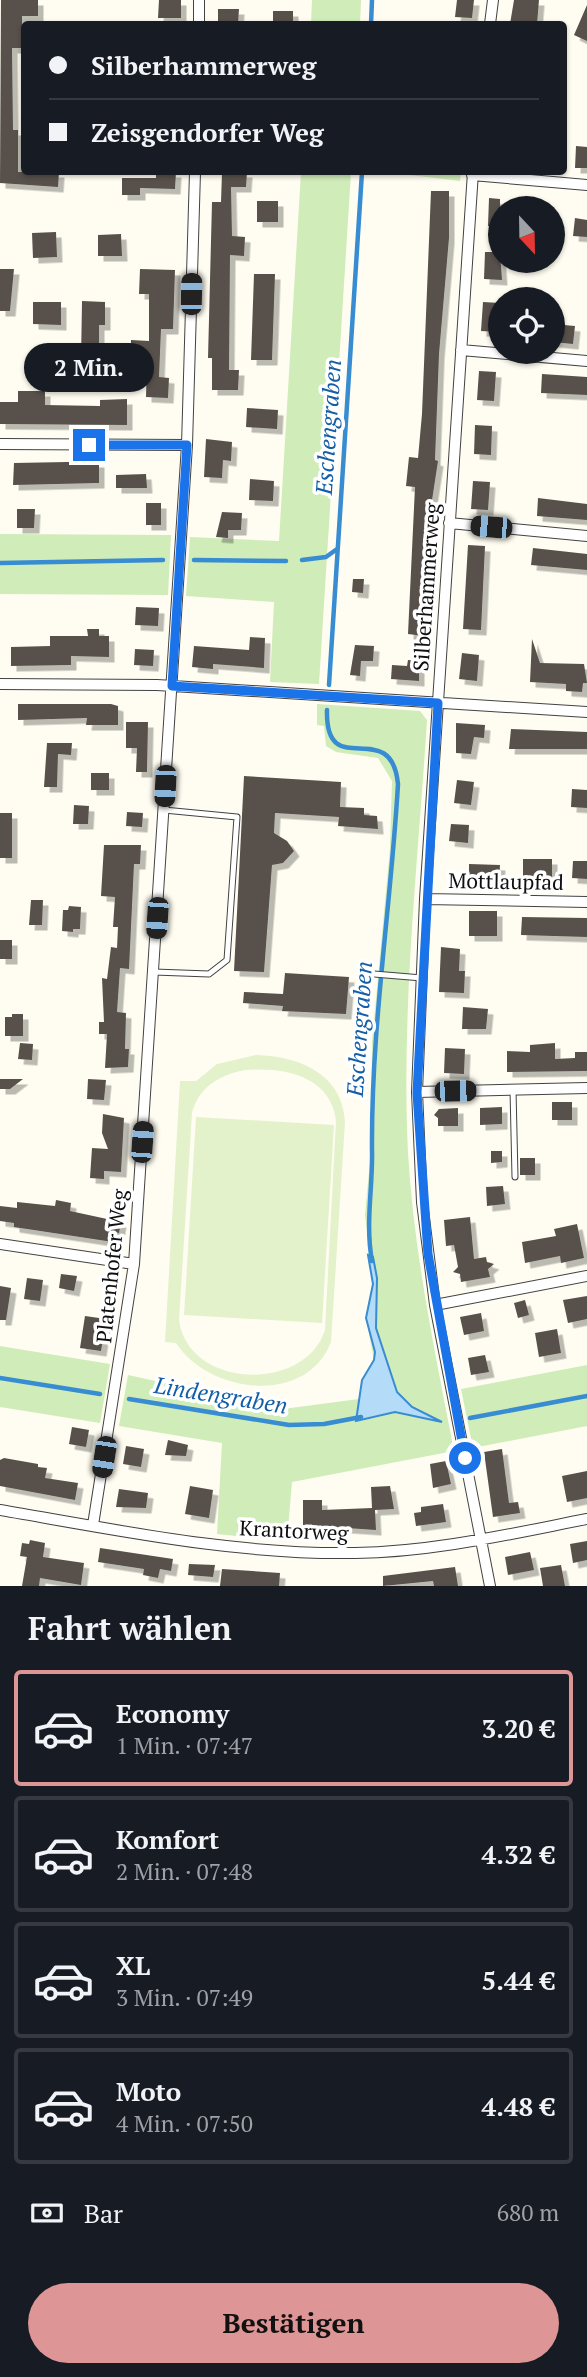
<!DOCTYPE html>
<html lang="de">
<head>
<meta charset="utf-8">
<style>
  :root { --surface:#171b24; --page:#20242c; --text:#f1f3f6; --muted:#9ea1a6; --line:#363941; --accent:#dd9596 }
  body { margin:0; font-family:"PT Serif",serif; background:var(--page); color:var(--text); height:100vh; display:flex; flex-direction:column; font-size:26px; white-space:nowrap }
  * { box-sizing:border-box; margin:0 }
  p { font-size:23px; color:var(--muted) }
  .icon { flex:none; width:38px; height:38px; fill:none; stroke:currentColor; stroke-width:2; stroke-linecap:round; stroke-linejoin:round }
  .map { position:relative; height:1586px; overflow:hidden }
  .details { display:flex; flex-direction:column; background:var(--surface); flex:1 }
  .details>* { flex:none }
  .banner { position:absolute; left:21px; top:21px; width:546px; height:154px; border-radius:7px; box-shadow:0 2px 5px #0004; display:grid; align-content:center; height:154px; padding:0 28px; background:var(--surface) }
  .needle { width:46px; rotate:158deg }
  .tools { position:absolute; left:488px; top:196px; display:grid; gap:14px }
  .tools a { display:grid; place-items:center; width:77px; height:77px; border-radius:50%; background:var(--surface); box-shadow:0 2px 5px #0004; font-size:35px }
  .end { position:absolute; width:32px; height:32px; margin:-16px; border:9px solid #1a73e8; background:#fff; box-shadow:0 0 0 4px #fff }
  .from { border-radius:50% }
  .bubble { position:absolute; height:49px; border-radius:24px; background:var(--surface); box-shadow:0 2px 5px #0004; font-size:23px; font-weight:600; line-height:49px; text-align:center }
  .car { position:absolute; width:21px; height:42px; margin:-21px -10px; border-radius:9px; box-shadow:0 0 5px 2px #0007; background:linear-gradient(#222 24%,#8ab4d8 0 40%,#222 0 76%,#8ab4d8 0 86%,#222 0) }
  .banner b { display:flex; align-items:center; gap:24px; height:66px; font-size:26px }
  .banner b+b { border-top:2px solid var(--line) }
  .banner i { width:18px; height:18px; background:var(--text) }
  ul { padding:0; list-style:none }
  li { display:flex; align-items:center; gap:21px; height:116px; margin:0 14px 10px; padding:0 14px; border:4px solid var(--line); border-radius:7px }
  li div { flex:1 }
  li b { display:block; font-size:26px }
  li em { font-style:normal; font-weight:600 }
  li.current { border-color:var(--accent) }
  li>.icon { width:63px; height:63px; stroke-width:1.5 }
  h2 { padding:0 28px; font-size:32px; line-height:84px }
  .pay { display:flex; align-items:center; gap:18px; height:77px; padding:0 28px; font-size:26px }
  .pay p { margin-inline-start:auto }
  .primary-button { display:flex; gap:14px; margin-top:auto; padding:14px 28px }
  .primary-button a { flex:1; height:80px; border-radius:42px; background:var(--accent); color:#111; font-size:28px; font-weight:600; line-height:80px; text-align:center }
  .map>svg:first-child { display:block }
  .green { fill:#d0ecb9 }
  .pitch { fill:#e3f2cb; fill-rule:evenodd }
  .water { fill:#b4dbf8; stroke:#388cd2; stroke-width:2 }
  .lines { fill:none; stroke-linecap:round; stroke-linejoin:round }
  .stream { stroke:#388cd2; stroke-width:4.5 }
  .building { fill:#58514b; filter:url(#shadow) }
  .service-casing { stroke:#424242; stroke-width:7 }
  .minor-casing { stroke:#424242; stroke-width:12 }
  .service { stroke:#fff; stroke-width:5 }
  .minor { stroke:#fff; stroke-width:10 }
  .route { stroke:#1a73e8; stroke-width:9 }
  .labels { text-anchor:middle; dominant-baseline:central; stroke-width:7; stroke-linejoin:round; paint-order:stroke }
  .street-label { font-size:21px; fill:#0f0f0f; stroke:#fff }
  .water-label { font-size:23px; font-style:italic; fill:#135ea7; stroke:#fff }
</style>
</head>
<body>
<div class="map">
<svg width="587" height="1586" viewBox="0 0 587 1586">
  <defs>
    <filter id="shadow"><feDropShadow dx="5.5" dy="5.5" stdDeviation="0" flood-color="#0004"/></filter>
  </defs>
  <rect width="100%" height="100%" fill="#fffdf1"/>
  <path class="green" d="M312 0H361L360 24H311Z
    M301 172H351L319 684 270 682 274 602 186 596 190 537 279 541Z
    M385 172H461L460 181Z
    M0 534 171 535 168 595 0 594Z
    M317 704 420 711 427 720C418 863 401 1009 408 1153 414 1254 435 1352 454 1451L292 1482 287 1541 217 1534 222 1443 119 1426 128 1375 283 1409 359 1399 362 1380 374 1360 366 1318 373 1279 365 1215 371 1150 372 1042 390 848 392 781 378 758 336 752 326 746 324 726 317 725Z
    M0 1346 110 1364 100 1423 0 1407Z
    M587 1365V1426L473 1448 461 1389Z"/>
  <path class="pitch" d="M256 1055C299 1056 343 1074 345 1122L331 1342C306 1407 208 1393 176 1343L165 1342 180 1081H196L217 1064ZM245 1070C283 1067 330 1075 336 1120L325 1330C305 1393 188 1389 179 1320L192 1113C199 1087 219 1075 245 1070Z
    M196 1117 334 1125 322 1323 184 1315Z"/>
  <path class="water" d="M368 1255 373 1257 377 1278 376 1328 397 1392 412 1407 442 1422 395 1412 356 1421 362 1380 374 1360 375 1352 366 1318 373 1284Z"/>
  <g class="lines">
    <path class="stream" d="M371 24 372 0
      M194 560 286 561
      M302 560 326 557 337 549
      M0 563 163 560
      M329 685 362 172
      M327 710C325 784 391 714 398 784 391 906 371 1027 372 1150 373 1187 365 1223 372 1261
      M0 1378 100 1394
      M129 1399 289 1425 324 1424 361 1417
      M470 1418 587 1396"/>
  </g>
  <path class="building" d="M1 0H38V16H22V48H12L13 130H18V172H59L58 187 0 183Z
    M159 0H181V18H158Z
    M457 0H474L472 18 455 17Z
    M514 0H539L537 24H510Z
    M587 5V41L574 35Z
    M218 9H239L238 24H218Z
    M273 11H293V24H273Z
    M576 146 587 147V168H575Z
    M156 172H176L175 189 140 188V195H122V178H156Z
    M222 172H247L246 187H231L232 236 245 237 244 256 230 255 229 370H239L238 390H212V358H208L212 202H221Z
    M431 191H449V238L439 354 435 460 438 461 427 533 424 636 408 634 415 487 406 486 409 457 418 458 422 414Z
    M489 198 500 199V227L488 226Z
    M257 201H278V222H257Z
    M575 218 587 220V237L573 236Z
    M56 232 57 257 33 258 32 233Z
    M121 234 122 256H98V235Z
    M485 252H500L502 280 484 279Z
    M0 269H14L10 311H0Z
    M140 269 175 270 173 329H161L159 377 169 378 168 398 146 397 147 359H131V340L149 341V294H139Z
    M254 274H275L272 360H251Z
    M82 301 105 302V325H99V360H81Z
    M33 302H61V325L33 324Z
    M483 302 500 303 498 332 481 331Z
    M553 324 575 326 573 344 553 342Z
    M479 371 496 372 494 401 477 400Z
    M542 374 587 377V395L541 393Z
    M18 391H45V405L100 406V400L127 399V425L0 424V402H18Z
    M247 408 278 410 277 429 246 427Z
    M475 425 492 426 491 455 474 454Z
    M206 439 232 442 231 461 223 460 222 478 204 477Z
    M67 462H99V483L13 485 14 463Z
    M146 474 147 488H116V475Z
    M250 479 274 481 273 501 249 500Z
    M473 481 490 482 488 510 471 509Z
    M538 498 587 504V520L537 516Z
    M146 503H161V525H146Z
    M17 509H35L34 528H17Z
    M222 512 242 513 241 530H228V538L216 537Z
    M468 545 485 546 481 630 463 629Z
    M533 548 587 554V570L531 565Z
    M353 579H364L363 593 352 592Z
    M136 607 159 608 158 626 135 625Z
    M87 629H99V636H109V657L71 656V665L11 666V647L50 646V636H88Z
    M250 637 265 638 264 668 213 664V669L192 667 194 646 249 650Z
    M532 639 540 663 584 664 587 683H583L582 692 566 691V684L530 682Z
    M355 645 374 646 373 661H361L360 676 350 675Z
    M135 649 154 650 153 666 134 665Z
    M462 653 479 655 477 681 459 679Z
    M408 660 419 661V681L391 679 392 665 407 666Z
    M18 704H111L118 706V725H86L87 718 18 720Z
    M126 722H148L147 772H136L137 748H126Z
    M456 723 485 725 484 738 474 737 471 754 456 753Z
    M511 729 587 732V749H509Z
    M47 743H72L71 755 58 754 57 787H44Z
    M91 773H109V790H91Z
    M244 776 341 782 340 807 364 808V815L377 816 378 829 338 826 339 817 275 813 274 833 287 841 294 851 283 863 272 865 264 972 234 971Z
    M457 780 474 782 471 805 454 803Z
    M572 789 587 790V808L571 807Z
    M74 805 89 806 88 824H73Z
    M127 812 143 813 142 827 126 826Z
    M0 813H12V858H0Z
    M451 824 469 825 468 843 449 841Z
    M104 845H141L140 864H134L129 969 120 968 117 1012 126 1013 125 1049H129L128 1067 105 1068 107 1034H99V1022H104L102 978 107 979 111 947 117 948 118 927H113L115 897 101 896Z
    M523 859H552V879H523Z
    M573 861H587V879L572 878Z
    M469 864 500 865 499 883 469 882Z
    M31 900H43L42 925H29Z
    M69 906 81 907 80 929H73V932L62 931 63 910H68Z
    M469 911H497V936H469Z
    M522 917 587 918V937L521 935Z
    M0 940H12V959H0Z
    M441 947 460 949 459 971H465L464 993 439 992Z
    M285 973 349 977 346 1014 282 1011 283 1006 243 1003 244 992 283 994Z
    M463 1007 488 1009 486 1029H462Z
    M12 1014H23V1036H5V1017H12Z
    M20 1043 33 1044 32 1060 18 1059Z
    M555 1043V1059L575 1058V1052H587V1071L507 1072V1051L530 1052V1045Z
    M445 1048 465 1049 464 1074 444 1073Z
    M0 1079H23L10 1089H0Z
    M88 1079 106 1080 104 1100 87 1099Z
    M552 1102H572V1120H552Z
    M502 1107V1124L480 1125V1108Z
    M458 1108V1126H438V1118L434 1115 439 1109Z
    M103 1114 124 1118 121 1172 104 1171V1179L90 1178 92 1148 108 1149 102 1133Z
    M491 1151H502V1162L491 1163Z
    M520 1158H535V1175H520Z
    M503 1186 505 1204 487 1206 486 1187Z
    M56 1200 71 1203 70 1211 121 1222 119 1233 115 1232 113 1242 14 1227V1223L0 1221V1206L17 1208V1202L55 1206Z
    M470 1217 474 1259 486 1257 487 1262 494 1264 488 1269 490 1277 461 1282 460 1274 453 1272 458 1267 454 1245 446 1246 444 1220Z
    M577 1224 584 1258 561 1263 560 1256 525 1263 522 1242 556 1236 554 1229Z
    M61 1274 77 1276 74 1291 59 1288Z
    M27 1278 43 1280 40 1301 24 1299Z
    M0 1286 11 1288 6 1320H0Z
    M587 1296V1319L568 1323 563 1300Z
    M525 1300 529 1315 518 1318 514 1303Z
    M481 1313 484 1331 464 1335 460 1317Z
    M85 1316 106 1319 101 1351 80 1348Z
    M557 1329 561 1353 539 1357 535 1333Z
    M485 1355 489 1372 471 1375 468 1358Z
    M72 1427 89 1430 86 1447 69 1444Z
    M168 1440 188 1445 186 1456 165 1455Z
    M126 1446 144 1449 141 1467 123 1464Z
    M502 1449 509 1503 518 1502 520 1513 493 1517 484 1452Z
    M4 1458 38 1464V1467L47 1468 45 1478 78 1483 75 1500 0 1486V1460Z
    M446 1461 451 1484 433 1488 430 1464Z
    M587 1471V1498L567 1502 562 1476Z
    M190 1486 213 1490 209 1518 185 1514Z
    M390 1486 394 1509 375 1510 376 1530 303 1525V1500H322V1510L372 1508 371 1487Z
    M119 1489 148 1493 146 1508 116 1507Z
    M443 1504 446 1522 416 1526 414 1513 421 1512V1507Z
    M30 1540 45 1543 43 1557 84 1563 81 1585 40 1578 39 1586H22L27 1557 20 1556 22 1543 29 1544Z
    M587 1541V1560L573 1563 570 1544Z
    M100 1548 173 1559 171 1571 160 1569 158 1578 143 1575 144 1569 98 1562Z
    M530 1552 534 1570 508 1575 505 1557Z
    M189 1564 215 1565 213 1577 188 1575Z
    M561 1565 565 1586H543L540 1568Z
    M455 1567 458 1586H434L433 1581 383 1586V1576Z
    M222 1569 280 1573 279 1586H220Z"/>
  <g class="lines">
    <defs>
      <path id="service" d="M154 972 209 974 227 960 237 817 164 810
        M362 973 422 978
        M513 1090 515 1177"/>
      <path id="minor" d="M199 24V0
        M490 24 493 0
        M473 172 425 899 417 1092 422 1202 435 1305 490 1586
        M472 175 587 185
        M461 350 587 361
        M0 444 187 445
        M449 523 587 536
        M0 684 157 685 587 712
        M425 899 587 902
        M417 1092 587 1088
        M0 1244 134 1264
        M435 1305 587 1276
        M0 1510C117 1530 236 1555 355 1553 433 1552 510 1534 587 1519
        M93 1525 134 1264 187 445 195 172"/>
    </defs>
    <use href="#service" class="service-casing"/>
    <use href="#minor" class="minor-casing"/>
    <use href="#service" class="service"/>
    <use href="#minor" class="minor"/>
  </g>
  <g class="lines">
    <path class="route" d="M89 445H187L172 686 438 703 417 1093 428 1254 465 1458"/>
  </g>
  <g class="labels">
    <g class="street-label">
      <text transform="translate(426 587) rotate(-86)">Silberhammerweg</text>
      <text transform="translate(506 881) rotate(1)">Mottlaupfad</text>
      <text transform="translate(111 1266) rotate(-84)">Platenhofer Weg</text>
      <text transform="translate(294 1530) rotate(3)">Krantorweg</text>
    </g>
    <g class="water-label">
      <text transform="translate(328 427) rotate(-86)">Eschengraben</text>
      <text transform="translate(359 1029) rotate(-86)">Eschengraben</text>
      <text transform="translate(221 1395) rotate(9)">Lindengraben</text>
    </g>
  </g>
</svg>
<div class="tools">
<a><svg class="needle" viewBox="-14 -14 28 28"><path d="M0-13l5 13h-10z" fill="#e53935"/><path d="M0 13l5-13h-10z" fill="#9ea1a6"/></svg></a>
<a><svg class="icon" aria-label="locate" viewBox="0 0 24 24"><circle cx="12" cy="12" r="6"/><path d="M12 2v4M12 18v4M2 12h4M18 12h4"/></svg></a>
</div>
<i class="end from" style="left:465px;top:1458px"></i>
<i class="end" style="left:89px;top:445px"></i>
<div class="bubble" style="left:24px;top:343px;width:130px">2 Min.</div>
<i class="car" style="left:191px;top:294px;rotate:1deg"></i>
<i class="car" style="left:491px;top:527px;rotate:275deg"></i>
<i class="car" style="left:165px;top:786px;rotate:183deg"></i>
<i class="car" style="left:157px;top:918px;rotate:184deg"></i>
<i class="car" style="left:455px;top:1091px;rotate:89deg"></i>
<i class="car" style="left:142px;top:1142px;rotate:4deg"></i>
<i class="car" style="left:104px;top:1457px;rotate:189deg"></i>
<div class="banner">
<b><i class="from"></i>Silberhammerweg</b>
<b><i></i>Zeisgendorfer Weg</b>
</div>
</div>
<section class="details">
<h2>Fahrt wählen</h2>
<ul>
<li class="current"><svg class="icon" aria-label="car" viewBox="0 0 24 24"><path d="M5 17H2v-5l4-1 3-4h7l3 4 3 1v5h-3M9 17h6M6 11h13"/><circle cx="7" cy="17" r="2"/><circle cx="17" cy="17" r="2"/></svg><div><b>Economy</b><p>1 Min. · 07:47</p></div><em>3.20 €</em></li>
<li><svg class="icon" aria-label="car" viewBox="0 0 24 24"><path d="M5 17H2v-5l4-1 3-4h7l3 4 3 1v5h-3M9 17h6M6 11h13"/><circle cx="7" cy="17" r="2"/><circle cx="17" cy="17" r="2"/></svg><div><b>Komfort</b><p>2 Min. · 07:48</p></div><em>4.32 €</em></li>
<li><svg class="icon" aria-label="car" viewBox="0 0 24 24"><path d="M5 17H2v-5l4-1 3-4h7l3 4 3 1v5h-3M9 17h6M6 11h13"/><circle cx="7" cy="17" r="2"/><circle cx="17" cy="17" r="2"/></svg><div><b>XL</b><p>3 Min. · 07:49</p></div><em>5.44 €</em></li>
<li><svg class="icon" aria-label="car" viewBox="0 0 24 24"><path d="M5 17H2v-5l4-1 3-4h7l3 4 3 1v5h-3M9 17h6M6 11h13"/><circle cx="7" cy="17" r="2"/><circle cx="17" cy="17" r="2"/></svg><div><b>Moto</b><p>4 Min. · 07:50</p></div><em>4.48 €</em></li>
</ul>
<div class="pay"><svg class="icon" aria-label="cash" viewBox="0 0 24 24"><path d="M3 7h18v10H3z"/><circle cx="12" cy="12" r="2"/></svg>Bar<p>680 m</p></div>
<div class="primary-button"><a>Bestätigen</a></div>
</section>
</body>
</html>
